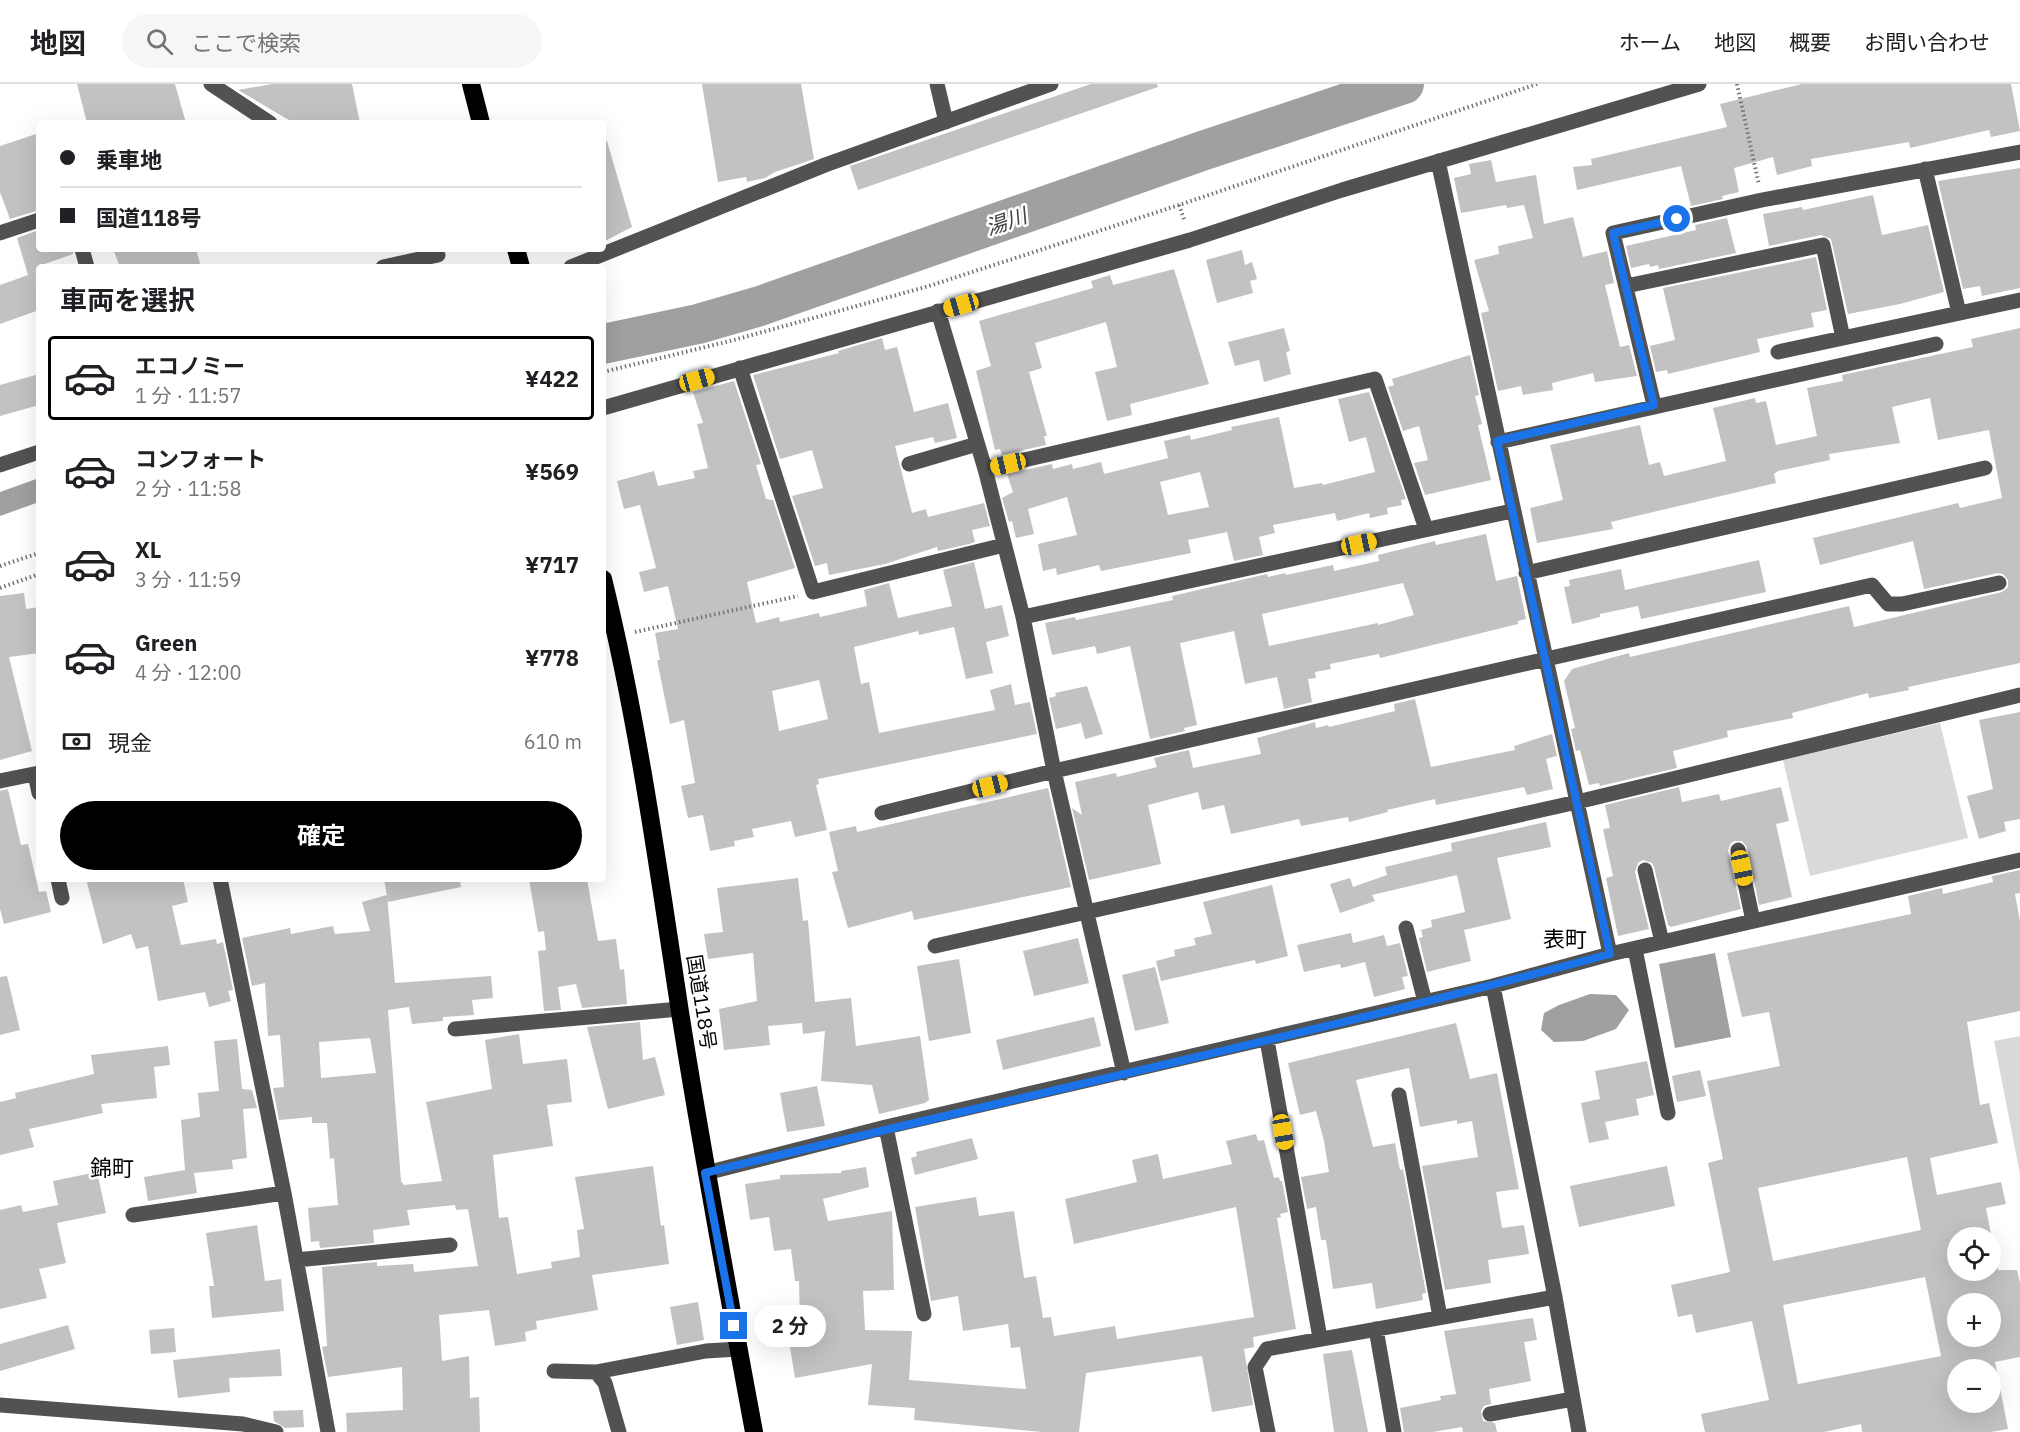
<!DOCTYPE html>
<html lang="ja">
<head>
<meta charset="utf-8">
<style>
  :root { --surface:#fff; --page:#f6f6f6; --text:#202124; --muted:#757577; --line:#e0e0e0; --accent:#000 }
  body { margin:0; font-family:"IBM Plex Sans","Noto Sans JP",sans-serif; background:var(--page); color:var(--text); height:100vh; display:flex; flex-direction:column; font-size:22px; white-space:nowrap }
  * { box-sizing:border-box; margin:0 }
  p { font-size:20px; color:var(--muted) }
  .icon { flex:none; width:33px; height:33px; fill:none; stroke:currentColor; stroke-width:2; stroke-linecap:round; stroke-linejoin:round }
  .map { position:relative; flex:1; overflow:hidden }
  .drawer { position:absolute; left:36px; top:180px; width:570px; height:618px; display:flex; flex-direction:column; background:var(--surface); border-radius:6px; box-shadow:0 6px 24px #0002 }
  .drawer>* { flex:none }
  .guide { position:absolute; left:36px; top:36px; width:570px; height:132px; border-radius:6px; box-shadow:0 6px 24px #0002; display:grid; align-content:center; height:132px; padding:0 24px; background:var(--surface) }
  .controls { position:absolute; left:1947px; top:1143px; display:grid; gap:12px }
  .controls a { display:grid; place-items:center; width:54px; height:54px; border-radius:50%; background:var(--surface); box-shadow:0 6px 24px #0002; font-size:30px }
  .end { position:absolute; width:27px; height:27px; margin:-14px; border:8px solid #1a73e8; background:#fff; box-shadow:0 0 0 3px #fff }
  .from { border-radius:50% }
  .bubble { position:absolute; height:42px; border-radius:21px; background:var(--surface); box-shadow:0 6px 24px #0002; font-size:20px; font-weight:700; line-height:42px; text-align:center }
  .car { position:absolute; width:18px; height:36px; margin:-18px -9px; border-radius:8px; box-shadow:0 0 4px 2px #0007; background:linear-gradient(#f5c518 24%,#345 0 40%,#f5c518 0 76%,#345 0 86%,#f5c518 0) }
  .guide b { display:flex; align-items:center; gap:21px; height:57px; font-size:22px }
  .guide b+b { border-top:2px solid var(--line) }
  .guide i { width:15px; height:15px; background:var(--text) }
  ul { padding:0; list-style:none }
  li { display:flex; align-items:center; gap:18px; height:84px; margin:0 12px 9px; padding:0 12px; border:3px solid transparent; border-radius:6px }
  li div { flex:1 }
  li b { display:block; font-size:22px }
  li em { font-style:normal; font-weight:700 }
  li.current { border-color:var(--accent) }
  li>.icon { width:54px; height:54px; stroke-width:1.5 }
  h2 { padding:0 24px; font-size:27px; line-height:72px }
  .pay { display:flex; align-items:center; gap:15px; height:66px; padding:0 24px; font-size:22px }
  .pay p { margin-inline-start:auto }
  .cta { display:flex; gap:12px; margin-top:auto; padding:12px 24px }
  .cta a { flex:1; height:69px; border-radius:36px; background:var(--accent); color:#fff; font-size:24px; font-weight:700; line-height:69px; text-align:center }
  header { display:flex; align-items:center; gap:36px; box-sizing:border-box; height:84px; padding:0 30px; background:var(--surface); border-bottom:2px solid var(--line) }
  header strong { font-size:28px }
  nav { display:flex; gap:33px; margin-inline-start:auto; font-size:21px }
  .search { width:420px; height:54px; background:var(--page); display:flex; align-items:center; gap:15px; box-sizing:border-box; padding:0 21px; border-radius:33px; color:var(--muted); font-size:22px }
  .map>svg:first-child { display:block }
  .green { fill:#d9d9d9 }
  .water { fill:#a0a0a0 }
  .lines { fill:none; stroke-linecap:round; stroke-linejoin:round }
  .river { stroke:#a0a0a0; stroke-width:40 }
  .building { fill:#c2c2c2; fill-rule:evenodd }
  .path { stroke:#747474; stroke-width:4; stroke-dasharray:1.5 3; stroke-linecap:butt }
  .minor { stroke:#525252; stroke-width:15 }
  .highway { stroke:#000; stroke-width:18 }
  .route { stroke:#1a73e8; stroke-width:8 }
  .labels { text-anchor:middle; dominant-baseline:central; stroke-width:5; stroke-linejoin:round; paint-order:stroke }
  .street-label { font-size:20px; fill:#000; stroke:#fff }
  .water-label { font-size:21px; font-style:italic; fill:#414141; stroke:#fff }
  .quarter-label { font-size:22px; fill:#000; stroke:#fff }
</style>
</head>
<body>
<header>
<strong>地図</strong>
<div class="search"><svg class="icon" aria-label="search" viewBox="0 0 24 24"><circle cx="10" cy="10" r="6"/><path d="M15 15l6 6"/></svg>ここで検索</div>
<nav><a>ホーム</a><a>地図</a><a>概要</a><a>お問い合わせ</a></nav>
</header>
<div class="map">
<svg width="2020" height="1348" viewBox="0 0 2020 1348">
  <rect width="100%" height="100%" fill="#fff"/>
  <path class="green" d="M1940 639 1968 754 1810 792 1783 676Z
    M2020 952V1090L1994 957Z"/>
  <path class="water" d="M39 394V418L0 432V408Z
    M1715 869 1731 953 1675 964 1659 880Z
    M1590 910 1616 911 1629 926 1616 945 1583 957 1554 958 1541 946 1544 929 1559 921Z"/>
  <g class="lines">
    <path class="river" d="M603 260 698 240 760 222 1202 67 1404 0"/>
  </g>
  <path class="building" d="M77 0H175L186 39H87Z
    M272 0H352L360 39H294L238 6Z
    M702 0H801L814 75 775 88 765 94 747 98 746 93 718 98Z
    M1091 0H1157L1158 3 858 106 850 82Z
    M1802 0H2011L2020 47 1991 53 1989 46 1910 64 1909 58 1811 75 1812 82 1777 91 1773 73 1734 84 1739 108 1722 112 1723 115 1691 122 1681 82 1577 106 1573 83 1592 81 1591 75 1727 43 1720 20Z
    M39 49V126L10 135 0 108V62Z
    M607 57 632 143 603 158V58Z
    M1491 76 1496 98 1536 91 1544 140 1573 133 1583 173 1607 167 1614 199 1605 201 1620 263 1629 261 1637 292 1595 298 1593 289 1552 299 1553 306 1523 311 1521 302 1498 307 1481 229 1489 227 1474 176 1499 170 1498 162 1533 154 1524 121 1507 124 1506 121 1461 129 1454 94 1471 90 1469 80Z
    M2020 84V204L1982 212 1980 202 1963 205 1938 97Z
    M1873 111 1882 151 1928 141 1944 208 1900 220 1848 230 1831 155 1821 151 1769 162 1763 130 1802 123 1803 126Z
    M1727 134 1736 169 1659 185 1658 181 1650 183 1649 180 1631 184 1626 162 1696 146 1695 141Z
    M39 146V165H73V170L39 182V226L0 240V201L28 191 17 154Z
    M113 165H196L201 183H120Z
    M1242 166 1245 181 1252 178 1257 195 1250 197 1253 209 1217 219 1206 176Z
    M1816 173 1827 226 1811 229 1814 243 1757 255 1760 268 1668 290 1667 286 1656 288 1650 262 1675 256 1663 204Z
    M1174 185 1209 300 1130 320 1132 331 1107 337 1095 288 1117 283 1106 238 1035 259 1042 284 1029 288 1047 352H1044L1046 361 1002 371 1000 365 995 366 976 287 991 282 979 237 1093 204 1091 197 1110 191 1113 201Z
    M1284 244 1290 267 1286 268 1291 290 1264 298 1259 276 1235 282 1228 258Z
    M2020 244V579L1908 603 1909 606 1869 614 1868 609 1792 629 1793 634 1727 647 1728 653 1673 667 1677 684 1600 702 1599 699 1589 701 1580 666 1576 667 1571 645 1575 644 1564 597 1572 585 1629 569 1630 573 1849 522 1854 543 2002 508 2008 503V496L2003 490 1998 489 1924 505 1913 457 1820 481 1813 454 1958 419 1960 424 2002 414 1989 346 1938 356 1930 314 1892 323 1900 359 1829 370 1830 376 1778 387 1774 390 1776 399 1611 438 1613 445 1537 459 1530 424 1563 416 1550 361 1640 341 1649 381 1660 378 1664 392 1726 377 1713 324 1755 314 1756 319 1766 317 1776 361 1817 352 1807 304 1843 297 1842 291 1973 263 1971 255Z
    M882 254 885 266 897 263 914 328 948 319 957 354 935 359 933 353 895 362 912 429 926 425 928 433 984 419 990 442 972 446 975 458 969 460 938 467 937 463 885 480 829 491 827 479 815 482 792 412 823 404 812 366 780 375 753 291 839 269 838 267Z
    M1470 271 1479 311 1475 312 1482 340 1478 341 1491 396 1425 411 1414 379 1428 376 1419 342 1403 347 1388 303 1394 301 1392 295Z
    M39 290V321L0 332V301Z
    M734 297 761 380 756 381 766 415 773 416 795 484 747 498 756 539 779 533 780 538 819 529 820 533 867 522 864 506 889 499 898 534 952 522 943 486 974 478 985 525 1002 521 1009 552 986 558 993 589 966 595 954 543 919 551 918 547 854 563 861 600 869 598 879 649 995 626 990 606 1011 600 1015 621 1030 618 1037 650 818 695 819 700 816 701 827 746 795 753 791 737 752 745 754 753 734 757 735 762 710 767 703 731 688 734 681 702 695 699 684 636 670 640 657 576H660L655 549 678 545 668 502 644 508 639 488 656 484 640 421 624 425 617 397 654 387 658 402 695 394 693 387 708 384 697 340 703 339 693 308ZM819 596 828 635 779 647 772 607Z
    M1369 308 1406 415 1401 416 1402 421 1387 424 1388 430 1370 434 1369 429 1337 437 1335 429 1273 441 1275 449 1259 453 1263 471 1234 477 1227 448 1188 456 1191 469 1101 487 1099 481 1057 491 1056 484 1043 487 1038 460 1077 451 1067 413 1028 425 1034 450 1016 454 1012 437 1009 438 1002 414 1013 408 1007 390 1052 380 1053 385 1072 380 1073 385 1101 378 1104 390 1168 374 1164 357 1190 351 1191 356 1232 346 1231 343 1279 333 1294 404 1322 399 1323 401 1375 388 1366 353 1349 358 1338 315ZM1200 388 1209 423 1168 431 1160 398Z
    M1486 450 1496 497 1517 492 1526 535 1518 537V540L1380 574 1379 570 1330 580 1331 585 1315 588 1316 594 1308 595 1312 618 1284 625 1277 593 1245 600 1234 547 1180 559 1197 641 1184 644 1185 647 1150 655 1130 562 1097 570 1095 562 1052 571 1045 539 1075 533 1076 536 1173 516 1172 512 1267 490 1268 493 1285 489 1286 491 1333 481 1334 487 1379 477 1378 471 1435 457 1436 461ZM1403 499 1414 531 1378 541V539L1269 562 1262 530Z
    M1759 476 1766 508 1641 535 1638 522 1600 530V533L1572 540 1564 503 1570 502 1569 496 1621 485 1625 506Z
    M24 509 26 525 39 523V569L9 573 32 667 0 676V512Z
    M1087 602 1103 650 1085 655 1081 639 1056 645 1049 614 1056 612 1055 609Z
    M1415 615 1431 683 1515 666 1514 662 1552 650 1557 672 1546 675 1553 705 1527 711 1524 703 1436 721 1435 715 1387 726 1388 728 1349 738 1348 733 1301 742 1299 735 1231 750 1224 721 1202 726 1198 708 1148 721 1161 780 1089 796 1072 724 1082 731 1075 698 1116 689 1117 693 1157 683 1154 674 1189 666 1193 684 1261 670 1257 654 1315 638 1316 644 1328 641 1329 643 1395 627 1394 620Z
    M2020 628V735L2004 738 2006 747 1979 755 1967 712 1993 705 1979 636Z
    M1679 703 1682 718 1719 710 1721 717 1781 703 1789 737 1776 740 1792 813 1759 821 1747 763 1742 757H1735L1731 759 1728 767 1741 825 1671 843 1668 841 1654 783 1652 779 1643 776 1638 779 1635 788 1649 845 1618 852 1606 794 1613 792 1603 745 1610 744 1605 721Z
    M1048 704 1071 803 914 836 912 827 848 844 832 788 838 787 829 748 856 742 857 748Z
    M8 705 21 761 28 760 39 808 46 807 51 828 4 840 0 825V707Z
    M1546 738 1551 763 1497 774 1511 835 1464 846 1471 877 1427 888 1419 854 1423 853 1421 846 1432 843 1431 836 1465 828 1457 791 1372 811 1375 817 1340 829 1330 800 1350 794 1353 803 1387 791 1385 783 1452 767 1451 759Z
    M2020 786V809L2015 810 2020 837V927L1967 938 1980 1021 1989 1019 1998 1059 1930 1074 1937 1111 2001 1098 2006 1120 1986 1124 1998 1186H2017L2020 1199V1273L1995 1278 2008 1345 1991 1348H1862L1861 1340 1824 1348H1705L1701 1330 1769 1316 1752 1237 1696 1249 1692 1230 1678 1233 1671 1201 1730 1188 1708 1079 1723 1075 1707 997 1780 982 1769 928 1742 933 1727 869 1911 830 1908 812 1942 804 1943 810 1993 798 1992 792ZM1907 1073 1921 1146 1773 1177 1758 1104ZM1958 1154H1990V1186H1958ZM1925 1193 1941 1272 1798 1300 1783 1221ZM1958 1220H1990V1252H1958ZM1958 1286H1990V1318H1958Z
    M798 794 803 837 808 836 815 918 851 914 856 962 920 952 929 1016 925 1019 879 1030 872 1001 821 997 825 947 803 950 802 939 768 942 770 961 724 966 719 925 757 917 753 869 708 875 704 850 723 848 717 804Z
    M86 795H183L188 818 172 822 181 861 216 855 217 860 223 858 233 906 228 907 231 917 209 923 205 908 158 917 148 862 136 865 131 850 103 860Z
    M384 795H460L461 803 388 818Z
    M529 795H587L598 857 616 855 620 886 624 885 627 920 582 924 576 900 558 903 561 926 544 927 538 867 546 866 544 847 538 848Z
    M1272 801 1288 872 1256 880 1255 876 1161 897 1156 877 1175 872 1174 866 1196 861 1194 854 1212 850 1203 818Z
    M387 811 395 899 491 892 493 914 472 916 474 931 443 933V937L412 940 409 923 388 926 401 1097 404 1101 442 1097 426 1018 492 1005 485 956 519 950 523 980 567 975 572 1018 547 1021 553 1062 493 1071 499 1134 508 1133 517 1190 552 1184 551 1178 580 1173 577 1146 584 1145 575 1093 653 1082 661 1142 664 1141 669 1180 592 1191 598 1226 536 1237 537 1245 525 1248 526 1257 495 1262 489 1226 439 1231 442 1277 469 1272 470 1314 479 1313 480 1348H347L346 1329 403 1326 402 1283 328 1293 322 1263 327 1262 322 1183 377 1178V1182L413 1180 414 1188 478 1182 468 1125 456 1126 455 1121 407 1126 410 1141 373 1146 374 1159 320 1164 319 1157 311 1158 308 1124 338 1121 334 1074 330 1075 327 1039H312V1033L279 1036 273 1004 284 1003 280 951 268 952 265 899 252 902 242 854 290 844 291 850 333 842 335 850 370 847 362 818ZM370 954 376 989 321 994 319 958Z
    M1351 849 1353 859 1384 851 1387 862 1400 859 1408 892 1402 893 1405 905 1374 913 1365 878 1341 884 1340 880 1304 888 1297 861Z
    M1078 854 1089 899 1034 912 1023 867Z
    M959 875 971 949 929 957 917 882Z
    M1155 883 1169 939 1135 947 1122 891Z
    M7 892 20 946 0 951V893Z
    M1094 933 1101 962 1003 986 996 956Z
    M640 938 643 976 655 973 665 1011 608 1025 587 943Z
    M1456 939 1470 995 1497 989 1519 1105 1496 1108 1502 1144 1524 1141 1529 1170 1488 1176 1491 1199 1445 1206 1422 1082 1478 1073 1472 1037 1457 1040V1036L1420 1043 1409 984 1356 996 1373 1063 1395 1059 1400 1086 1403 1085 1426 1209 1422 1210 1423 1216 1376 1225 1372 1199 1333 1205 1326 1156H1321L1316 1123 1307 1125 1301 1093 1329 1088 1324 1057 1316 1027 1300 1031 1288 979Z
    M237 955 242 1005 252 1006 257 1024 243 1025 247 1074 232 1076 233 1085 194 1089 197 1109 148 1117 144 1093 185 1086 181 1036 200 1033 198 1009 219 1007 214 957Z
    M168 962 170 981 154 983 157 1014 101 1020 103 1029 29 1045 34 1063 0 1071V1018L16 1014 15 1009 94 990 91 971Z
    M1647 977 1654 1011 1636 1015 1639 1031 1605 1038 1609 1055 1589 1059 1581 1019 1600 1015 1595 987Z
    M1700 986 1706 1012 1677 1018 1672 992Z
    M817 1002 825 1042 787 1048 780 1009Z
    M1256 1050 1258 1057 1264 1056 1274 1094 1279 1093 1280 1097H1282L1288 1128 1280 1130 1281 1133 1277 1134 1296 1245 1253 1253 1254 1263 1244 1265 1253 1321 1212 1328 1202 1272 1086 1289 1079 1348H1042L914 1336 915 1324 868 1321 872 1280 795 1294 787 1245 800 1242 799 1197H795L791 1165 774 1167 769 1133 750 1136 745 1100 780 1095V1091L841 1089V1087L866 1083 869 1103 823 1115 828 1137 892 1127 894 1206 863 1207 865 1246 912 1247 909 1296 1026 1305 1020 1263 1011 1264 1008 1240 963 1247 958 1212 931 1217 915 1123 976 1113 979 1132 1014 1127 1024 1194 1036 1192 1043 1234 1051 1233 1054 1252 1115 1242 1117 1255 1254 1233 1236 1123 1074 1160 1065 1115 1137 1098 1132 1076 1158 1070 1163 1095 1232 1080 1226 1057Z
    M972 1054 978 1075 915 1091 911 1074 917 1072 916 1068Z
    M1667 1082 1675 1122 1579 1143 1570 1102Z
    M97 1088 106 1129 57 1139 66 1179 39 1185 47 1214 0 1225V1126L21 1121 23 1128 58 1121 53 1097Z
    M257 1141 265 1197 281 1195 284 1227 212 1234 209 1202H214L206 1149Z
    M698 1218 704 1256 677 1261 670 1223Z
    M1533 1234 1537 1256 1524 1258 1531 1297 1489 1305 1491 1320 1484 1322 1481 1327 1483 1337 1495 1339 1497 1348H1463L1462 1343 1433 1348H1404L1400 1324 1441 1316 1440 1312 1456 1310 1444 1247Z
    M68 1241 75 1265 0 1287V1260Z
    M174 1244 176 1268 151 1270 149 1246Z
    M280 1265 282 1292 229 1294 230 1308 178 1314 173 1276Z
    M1352 1266 1368 1348H1334L1323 1270Z
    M303 1326 304 1343 285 1344 274 1337 273 1327Z"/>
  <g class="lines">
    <path class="path" d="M1737 0 1759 101
      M1179 121 1185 138
      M603 288 730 257 929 202 1179 121 1537 0
      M0 482 39 469
      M0 504 39 490
      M635 548 798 512"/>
    <path class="minor" d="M211 0 270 39
      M937 0 946 38
      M1438 77 1610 870
      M1925 85 1959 229
      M0 149 39 136
      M82 165 87 183
      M383 183 438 171
      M571 183 825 81 1051 0
      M1626 202 1823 161 1843 254
      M938 227 985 385 1023 533 1054 687 1124 989
      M1778 268 2020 216
      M740 284 813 508 1004 461
      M1654 321 1613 149 1762 116 2020 68
      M603 324 1190 156 1342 106 1699 0
      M1498 358 1936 260
      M909 380 977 360
      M0 381 39 368
      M985 385 1375 295 1426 445
      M1526 489 1985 384
      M1023 533 1512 427
      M35 690 39 709
      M0 697 39 689
      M882 729 1054 687 1872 501 1888 520H1902L1999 499
      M1738 766 1753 837
      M1645 786 1662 858
      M58 795 62 814
      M220 795 284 1109 328 1348
      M1406 844 1425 918
      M935 862 1577 718 2020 611
      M1635 865 1668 1029
      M1493 902 1610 870 2020 776
      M455 945 680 925
      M1267 956 1320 1254
      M1399 1011 1440 1233
      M886 1043 924 1230
      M706 1089 886 1043 1493 902 1555 1213 1579 1348
      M133 1131 284 1109
      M296 1176 450 1161
      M1376 1245 1394 1348
      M554 1287 596 1288 706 1267 738 1265
      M596 1288 605 1299 619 1348
      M0 1321 243 1340 276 1348
      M1490 1330 1573 1315
      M1268 1348 1255 1283 1267 1265 1555 1213"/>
    <path class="highway" d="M471 0 481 39
      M516 165 521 183
      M603 495C638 637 658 783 680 928 702 1068 728 1208 754 1348"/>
  </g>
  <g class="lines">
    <path class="route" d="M734 1242 705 1089C1007 1015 1310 951 1610 870L1497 357 1654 321 1613 149 1677 135"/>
  </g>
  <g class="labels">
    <g class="street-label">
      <text transform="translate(702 918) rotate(81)">国道118号</text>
    </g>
    <g class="water-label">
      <text transform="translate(1006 137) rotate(-19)">湯川</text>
    </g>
    <g class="quarter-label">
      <text x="1565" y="854">表町</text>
      <text x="112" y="1083">錦町</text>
    </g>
  </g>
</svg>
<div class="controls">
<a><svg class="icon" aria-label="locate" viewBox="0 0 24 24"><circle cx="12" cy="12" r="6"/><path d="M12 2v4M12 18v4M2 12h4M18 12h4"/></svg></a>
<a>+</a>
<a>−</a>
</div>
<i class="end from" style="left:1677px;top:135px"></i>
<i class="end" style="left:734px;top:1242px"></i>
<div class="bubble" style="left:754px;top:1221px;width:72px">2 分</div>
<i class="car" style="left:961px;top:221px;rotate:254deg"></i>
<i class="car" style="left:697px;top:296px;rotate:74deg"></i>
<i class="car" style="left:1008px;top:380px;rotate:257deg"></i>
<i class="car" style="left:1359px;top:460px;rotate:78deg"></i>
<i class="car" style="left:990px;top:702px;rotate:76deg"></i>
<i class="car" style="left:1742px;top:784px;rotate:168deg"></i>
<i class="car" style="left:1283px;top:1048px;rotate:170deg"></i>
<div class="guide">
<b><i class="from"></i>乗車地</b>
<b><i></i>国道118号</b>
</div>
<section class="drawer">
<h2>車両を選択</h2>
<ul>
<li class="current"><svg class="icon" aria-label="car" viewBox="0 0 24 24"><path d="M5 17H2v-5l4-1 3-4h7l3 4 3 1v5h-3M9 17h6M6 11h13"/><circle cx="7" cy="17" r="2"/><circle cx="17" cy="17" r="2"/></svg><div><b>エコノミー</b><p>1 分 · 11:57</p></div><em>¥422</em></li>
<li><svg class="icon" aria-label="car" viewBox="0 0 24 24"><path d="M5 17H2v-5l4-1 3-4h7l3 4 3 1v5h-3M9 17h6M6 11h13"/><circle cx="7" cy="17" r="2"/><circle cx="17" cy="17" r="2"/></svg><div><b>コンフォート</b><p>2 分 · 11:58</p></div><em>¥569</em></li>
<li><svg class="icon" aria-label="car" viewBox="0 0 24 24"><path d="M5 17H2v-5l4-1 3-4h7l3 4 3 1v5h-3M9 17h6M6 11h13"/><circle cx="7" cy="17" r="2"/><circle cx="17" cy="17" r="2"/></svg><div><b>XL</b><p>3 分 · 11:59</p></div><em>¥717</em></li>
<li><svg class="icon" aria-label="car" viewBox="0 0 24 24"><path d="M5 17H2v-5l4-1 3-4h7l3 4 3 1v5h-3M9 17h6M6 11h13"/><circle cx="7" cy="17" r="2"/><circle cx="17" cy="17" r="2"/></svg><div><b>Green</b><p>4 分 · 12:00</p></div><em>¥778</em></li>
</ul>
<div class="pay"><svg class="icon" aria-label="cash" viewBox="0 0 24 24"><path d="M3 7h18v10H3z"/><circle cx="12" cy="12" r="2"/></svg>現金<p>610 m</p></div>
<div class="cta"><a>確定</a></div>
</section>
</div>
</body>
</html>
